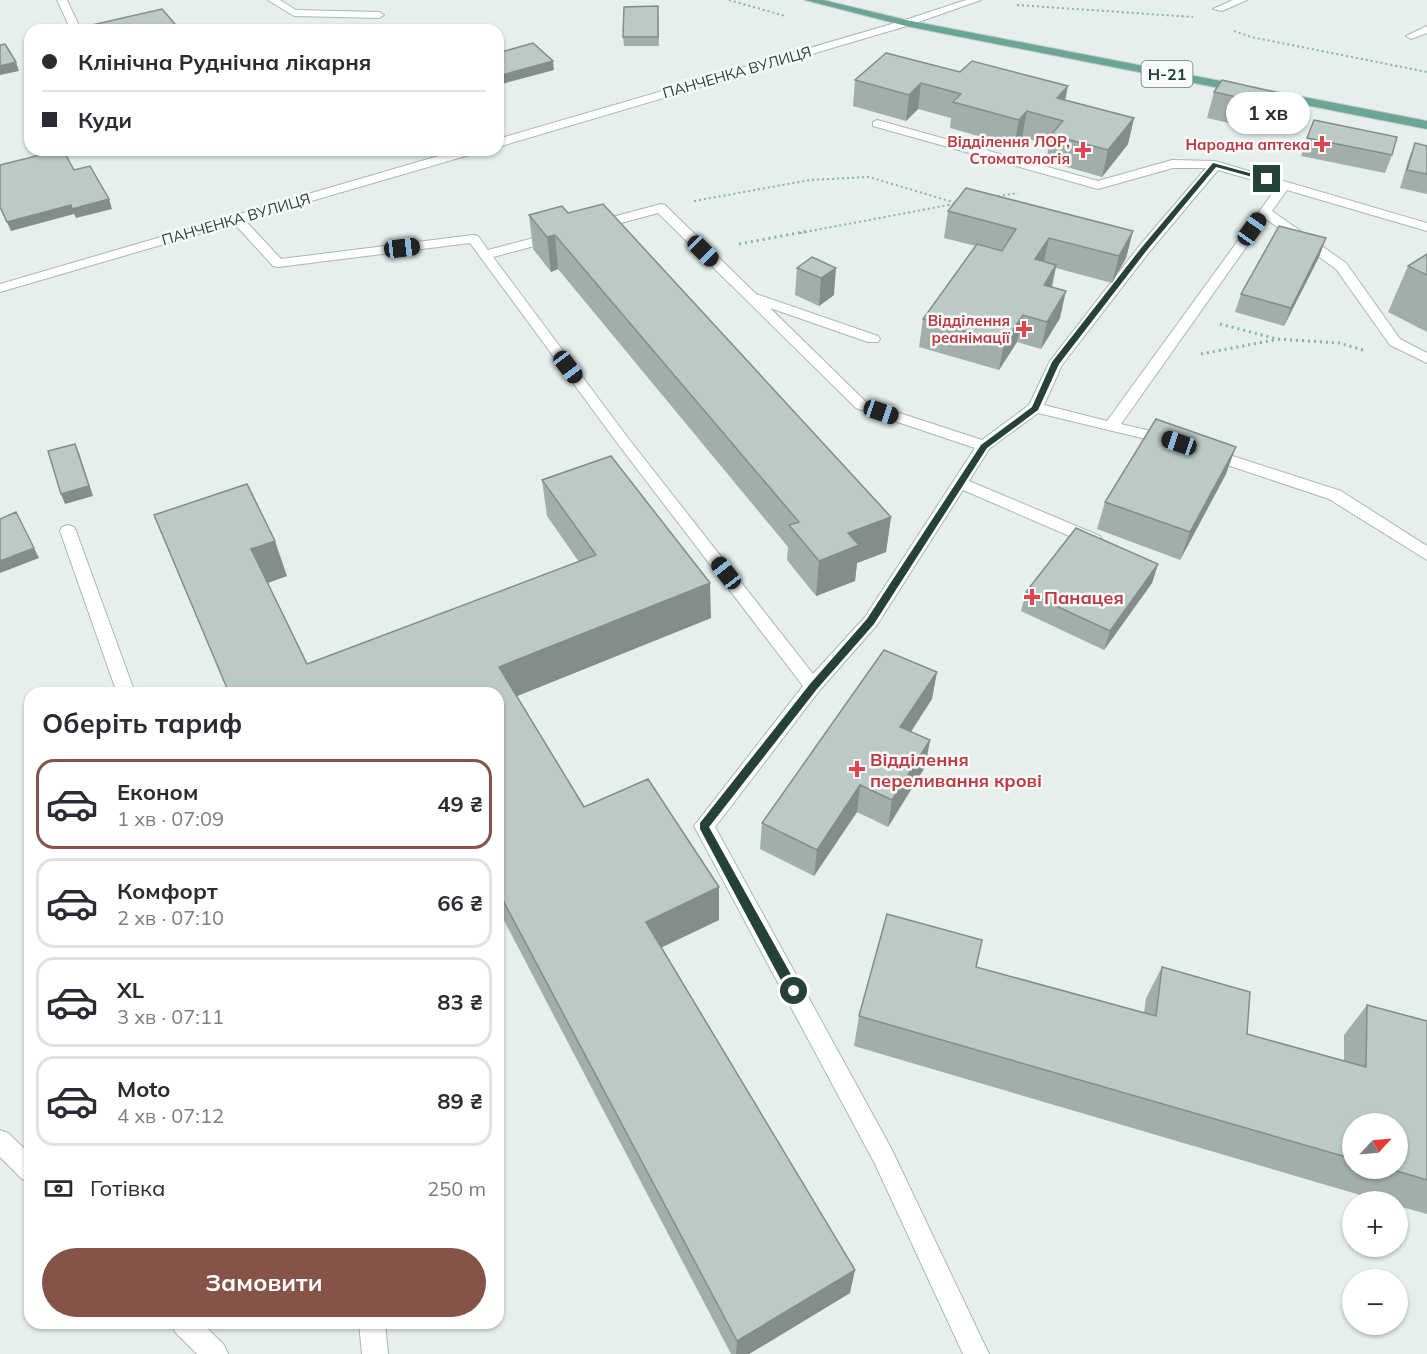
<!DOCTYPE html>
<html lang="uk">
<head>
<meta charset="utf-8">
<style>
  :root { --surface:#fff; --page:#f2f2f3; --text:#2b2b33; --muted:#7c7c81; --line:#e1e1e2; --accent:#855347 }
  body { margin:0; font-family:Mulish,sans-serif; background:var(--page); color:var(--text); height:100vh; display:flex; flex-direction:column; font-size:22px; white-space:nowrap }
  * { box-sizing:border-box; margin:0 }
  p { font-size:20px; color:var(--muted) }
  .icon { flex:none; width:33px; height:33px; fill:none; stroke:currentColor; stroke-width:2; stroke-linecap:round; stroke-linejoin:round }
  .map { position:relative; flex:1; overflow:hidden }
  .drawer { position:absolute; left:24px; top:687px; width:480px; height:642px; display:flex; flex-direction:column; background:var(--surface); border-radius:18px; box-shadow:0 2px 4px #0004 }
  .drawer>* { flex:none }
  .hud { position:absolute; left:24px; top:24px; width:480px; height:132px; border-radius:18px; box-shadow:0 2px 4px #0004; display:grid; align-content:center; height:132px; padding:0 18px; background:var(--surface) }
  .needle { width:39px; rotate:64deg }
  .fabs { position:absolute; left:1342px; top:1113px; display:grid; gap:12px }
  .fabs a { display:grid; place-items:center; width:66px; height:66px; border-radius:50%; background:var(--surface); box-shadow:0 2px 4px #0004; font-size:30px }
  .end { position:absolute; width:27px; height:27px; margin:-14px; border:8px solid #24423a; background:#fff; box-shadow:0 0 0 3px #fff }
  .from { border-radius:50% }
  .bubble { position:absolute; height:42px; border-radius:21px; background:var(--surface); box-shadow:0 2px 4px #0004; font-size:20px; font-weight:700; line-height:42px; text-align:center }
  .car { position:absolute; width:18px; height:36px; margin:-18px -9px; border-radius:8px; box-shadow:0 0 4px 2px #0007; background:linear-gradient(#222 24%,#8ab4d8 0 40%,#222 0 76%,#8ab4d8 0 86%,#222 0) }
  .hud b { display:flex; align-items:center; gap:21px; height:57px; font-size:22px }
  .hud b+b { border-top:2px solid var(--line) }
  .hud i { width:15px; height:15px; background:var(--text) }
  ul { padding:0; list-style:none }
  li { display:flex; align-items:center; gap:18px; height:90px; margin:0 12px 9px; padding:0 6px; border:3px solid var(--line); border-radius:18px }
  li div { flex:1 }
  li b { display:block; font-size:22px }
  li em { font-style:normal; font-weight:700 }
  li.active { border-color:var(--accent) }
  li>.icon { width:54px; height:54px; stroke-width:1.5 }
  h2 { padding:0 18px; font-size:27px; line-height:72px }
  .pay { display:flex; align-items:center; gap:15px; height:66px; padding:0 18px; font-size:22px }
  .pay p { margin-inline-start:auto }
  .cta { display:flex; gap:12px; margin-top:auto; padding:12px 18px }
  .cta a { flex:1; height:69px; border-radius:36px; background:var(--accent); color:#fff; font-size:24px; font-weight:700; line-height:69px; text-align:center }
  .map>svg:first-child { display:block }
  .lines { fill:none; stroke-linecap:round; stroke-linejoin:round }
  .service-casing { stroke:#a8b8b2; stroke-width:2 }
  .minor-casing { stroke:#a8b8b2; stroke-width:2 }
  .tertiary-casing { stroke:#a8b8b2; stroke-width:2 }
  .primary-casing { stroke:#c2cac8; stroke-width:2 }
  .path-far1 { stroke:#86b3a5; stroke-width:2; stroke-dasharray:2 3; stroke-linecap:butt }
  .path { stroke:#86b3a5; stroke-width:3; stroke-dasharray:2 4; stroke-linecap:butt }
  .service { fill:#fff; fill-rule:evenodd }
  .minor { fill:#fff; fill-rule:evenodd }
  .tertiary { fill:#fff; fill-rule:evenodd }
  .primary { fill:#6aa596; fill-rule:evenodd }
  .wall { fill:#a1aea9; fill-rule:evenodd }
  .shaded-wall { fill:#838d89 }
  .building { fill:#bbcac4; stroke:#838d89; stroke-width:1.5 }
  .route { fill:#24423a }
  .health-dot { fill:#e0444e; stroke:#f7fbf9; stroke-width:2 }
  .labels { text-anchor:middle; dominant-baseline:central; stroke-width:5; stroke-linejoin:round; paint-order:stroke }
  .far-street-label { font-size:15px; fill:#24423a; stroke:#f7fbf9 }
  .far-health-label { font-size:15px; font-weight:bold; fill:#be3a42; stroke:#f7fbf9; text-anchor:end }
  .shield { fill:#f7fbf9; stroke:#637a73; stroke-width:1.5 }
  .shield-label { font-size:16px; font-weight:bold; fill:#24423a }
  .health-label { font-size:18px; font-weight:bold; fill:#be3a42; stroke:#f7fbf9; text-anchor:start }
</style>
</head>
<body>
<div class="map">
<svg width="1427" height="1354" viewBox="0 0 1427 1354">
  <rect width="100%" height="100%" fill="#e6efeb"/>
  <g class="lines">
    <defs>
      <path id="service" d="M57 0H67L81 30H71Z
        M268 0H280L296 10 379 12 384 15 379 18 294 16Z
        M1233 0H1247L1222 11 1213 9Z
        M1427 26V33L1411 39 1406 36Z
        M877 120 1098 181 1172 160 1215 161 1427 223V231L1287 190 1272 211 1346 263 1400 339 1427 353V363L1390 345 1336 269 1266 219 1121 424 1176 437 1179 440 1176 443 1171 445 1038 413 989 449 969 481 1100 536 1102 540 1100 544H1088L963 490 877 625 819 691 715 827 891 1148 989 1354H963L875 1164 694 826 803 686 618 444 470 243 278 267 273 266 230 219 236 215 241 216 281 259 473 235 478 236 488 250 556 232 561 233 562 236 561 239 493 257 628 438 813 674 865 617 975 448 856 408 658 213 595 230 589 226 590 223 661 204 665 205 756 294 878 336 880 339 878 342H868L770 308 866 402 982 440 1029 405 1050 361 1140 245 1206 168H1173L1098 189 873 126V122ZM1218 170 1277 187 1107 421 1044 405 1062 365 1150 251Z
        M1208 448 1341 491 1427 546V560L1329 499 1203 457 1200 453 1203 449Z
        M68 525 74 527 76 531 135 693H117L60 531 62 527Z
        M359 1323H385L388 1354H362Z"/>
      <path id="minor" d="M0 1130 8 1133 30 1154V1183L22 1179 0 1157Z
        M171 1323H202L224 1345 228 1354H197L175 1332Z"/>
      <path id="tertiary" d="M966 0H981L910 25 498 147V139L902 21Z
        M459 150H478L476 153 0 292V284Z"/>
      <path id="primary" d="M805 0H823L906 20 1427 121V129L906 26Z"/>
    </defs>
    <use href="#service" class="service-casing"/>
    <use href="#minor" class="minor-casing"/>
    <use href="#tertiary" class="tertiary-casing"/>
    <use href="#primary" class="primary-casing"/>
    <path class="path-far1" d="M729 0 785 16
      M1017 5 1193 17
      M1234 31 1251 37 1427 72
      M993 197 1018 193
      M694 201 810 180 869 177 956 203
      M800 233 959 203"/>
    <path class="path" d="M739 244 808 231
      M1220 324 1277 339 1339 343 1363 350
      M1201 354 1274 340"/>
    <use href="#service" class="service"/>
    <use href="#minor" class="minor"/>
    <use href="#tertiary" class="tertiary"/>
    <use href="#primary" class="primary"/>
  </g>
  <path class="wall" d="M658 6 659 46H624L623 37Z
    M886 53 1134 118 1128 144 1102 177 1046 161 1049 145 1022 137 1014 146 950 128 951 118 918 109 906 121 853 106 855 80Z
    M1214 92H1274L1266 118 1260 130 1207 118Z
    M1314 120 1392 155 1385 173 1301 156Z
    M1415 143 1427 146V194L1400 188 1408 161Z
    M948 211 1133 231 1126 258 1112 283 1056 268 1052 287 1060 318 1041 349 1017 342 999 370 919 347 923 319 976 246 944 238Z
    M568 213 891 517 886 552 857 563 855 581 816 596 787 560 788 547 558 269 551 272 533 249 529 215Z
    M1326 238 1319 257 1284 326 1235 312 1241 294Z
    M1427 254V332L1388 312 1408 266Z
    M812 257 834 295 819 306 795 295 797 268Z
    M1226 474 1180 560 1097 529 1105 502Z
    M542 480 711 618 517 696 584 807 719 920 661 947 850 1293 749 1354H731L498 909V693H229L154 515 287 576 268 583 307 664 579 562 547 516Z
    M1158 564 1152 583 1104 650 1021 611 1026 592Z
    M932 699 911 732 930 740 925 767 888 827 857 812 814 876 760 849 762 823Z
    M976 967 1144 1013 1146 998 1162 967 1247 1034 1344 1061V1035L1367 1005 1427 1021V1214L1398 1206V1202H1384L854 1046 859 1016ZM1353 1124 1398 1168H1353Z"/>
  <path class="shaded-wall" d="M175 24 177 30H152Z
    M553 61 554 70 498 85V76Z
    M16 62 19 71 0 75V66Z
    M921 83 918 109 906 121 909 95Z
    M1068 86 1063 111 1057 98Z
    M1274 92 1266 118 1260 130 1268 104Z
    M1027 111 1022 137 1014 146 1019 120Z
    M1134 118 1128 144 1102 177 1108 150Z
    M181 150H199L182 154Z
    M109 199 112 209 76 218 72 209Z
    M71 205 74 214 11 231 7 222Z
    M1133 231 1126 258 1112 283 1119 256Z
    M555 235 558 269 551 272 547 237Z
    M1049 238 1043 265 1035 259Z
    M1326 238 1319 257 1284 326 1291 308Z
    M1056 265 1050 293 1044 285Z
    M836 268 834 295 819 306 821 278Z
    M1066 291 1060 318 1041 349 1047 322Z
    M1023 315 1017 342 999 370 1004 343Z
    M75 444 79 453 93 496 65 504 61 494Z
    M1236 447 1226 474 1180 560 1190 532Z
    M16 512 39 558 0 573V561Z
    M891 517 886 552 857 563 855 581 816 596 819 561 848 533Z
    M275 541 287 576 264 584 251 549Z
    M1158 564 1152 583 1104 650 1110 631Z
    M710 583 711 618 505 701 499 667Z
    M937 672 932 699 896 754 900 727Z
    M930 740 925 767 888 827 892 800Z
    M860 785 857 812 814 876 817 850Z
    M719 887V920L648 954 646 922Z
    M855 1270 850 1293 749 1354H736L737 1341Z"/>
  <path class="building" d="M658 6V37H623L624 7Z
    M162 9 175 24 152 30H96L92 25Z
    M533 43 553 61 498 76V53Z
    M5 44 16 62 0 66V45Z
    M886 53 960 72 972 61 1068 86 1057 98 1134 118 1108 150 1051 135 1063 121 1027 111 1019 120 953 102 961 94 921 83 909 95 855 80Z
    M1222 80 1274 92 1268 104 1214 92Z
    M1314 120 1397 137 1392 155 1307 138Z
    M1415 143 1427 146V174L1407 170Z
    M60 150H63L74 170 90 166 109 199 72 209 71 205 7 222 0 207V165Z
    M966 188 1133 231 1119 256 1049 238 1035 259 1056 265 1044 285 1066 291 1047 322 1023 315 1004 343 923 319 977 244 1002 251 1016 229 948 211Z
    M603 204 891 517 848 533 859 545 819 561 789 525 799 522 555 235 547 237 529 215 562 206 568 213Z
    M1279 226 1326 238 1291 308 1241 294Z
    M1427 254V275L1408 266Z
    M812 257 836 268 821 278 797 268Z
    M1156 419 1236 447 1190 532 1105 502Z
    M75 444 89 486 61 494 48 451Z
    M611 456 710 583 499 667 584 807 648 779 719 887 646 922 855 1270 737 1341 498 891V693H229L154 515 247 484 275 541 251 549 307 664 596 555 542 480Z
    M16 512 34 548 0 561V519Z
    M1076 528 1158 564 1110 631 1026 592Z
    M884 650 937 672 900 727 930 740 892 800 860 785 817 850 762 823Z
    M887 914 982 940 976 967 1156 1016 1162 967 1250 992 1247 1034 1366 1067 1367 1005 1427 1021V1180L1387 1168H1398V1124H1353V1159L859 1016Z"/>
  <path class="route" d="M1213 163 1271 179 1267 181 1216 167 1147 250 1059 364 1038 410 987 448 874 624 817 689 709 827 798 987V995H789L700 829V823L810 684 867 619 981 445 1032 407 1052 362 1142 247Z"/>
  <g class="health-dot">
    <path d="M1319 135h6v6h6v6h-6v6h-6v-6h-6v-6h6z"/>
    <path d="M1080 141h6v6h6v6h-6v6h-6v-6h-6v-6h6z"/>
    <path d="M1021 320h6v6h6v6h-6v6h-6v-6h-6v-6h6z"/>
    <path d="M1029 588h6v6h6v6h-6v6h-6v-6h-6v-6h6z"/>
    <path d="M854 760h6v6h6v6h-6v6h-6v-6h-6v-6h6z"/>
  </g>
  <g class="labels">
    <g class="far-street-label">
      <text transform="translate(737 72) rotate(-16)">ПАНЧЕНКА ВУЛИЦЯ</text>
      <text transform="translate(236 219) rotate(-16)">ПАНЧЕНКА ВУЛИЦЯ</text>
    </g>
    <g class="far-health-label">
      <text x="1070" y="141">Відділення ЛОР,<tspan x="1070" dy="17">Стоматологія</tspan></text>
      <text x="1310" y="144">Народна аптека</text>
      <text x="1010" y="320">Відділення<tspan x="1010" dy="17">реанімації</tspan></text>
    </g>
    <rect class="shield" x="1141.5" y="61" width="51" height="26" rx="4.5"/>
    <g class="shield-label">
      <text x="1167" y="74">Н-21</text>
    </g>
    <g class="health-label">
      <text x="1044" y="597">Панацея</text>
      <text x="870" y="759">Відділення<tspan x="870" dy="21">переливання крові</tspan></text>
    </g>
  </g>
</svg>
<div class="fabs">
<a><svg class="needle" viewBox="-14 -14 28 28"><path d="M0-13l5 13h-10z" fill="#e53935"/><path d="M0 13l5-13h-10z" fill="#7c7c81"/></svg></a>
<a>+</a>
<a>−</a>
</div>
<i class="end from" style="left:794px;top:991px"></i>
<i class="end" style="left:1267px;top:179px"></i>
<div class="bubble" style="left:1226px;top:92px;width:84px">1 хв</div>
<i class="car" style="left:1252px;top:229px;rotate:35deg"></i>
<i class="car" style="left:402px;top:248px;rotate:83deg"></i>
<i class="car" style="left:703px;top:251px;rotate:135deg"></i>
<i class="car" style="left:568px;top:367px;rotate:143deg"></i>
<i class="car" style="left:881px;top:412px;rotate:109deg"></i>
<i class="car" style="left:1179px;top:443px;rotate:289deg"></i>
<i class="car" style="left:726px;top:573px;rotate:322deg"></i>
<div class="hud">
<b><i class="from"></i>Клінічна Руднічна лікарня</b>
<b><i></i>Куди</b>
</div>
<section class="drawer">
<h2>Оберіть тариф</h2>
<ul>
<li class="active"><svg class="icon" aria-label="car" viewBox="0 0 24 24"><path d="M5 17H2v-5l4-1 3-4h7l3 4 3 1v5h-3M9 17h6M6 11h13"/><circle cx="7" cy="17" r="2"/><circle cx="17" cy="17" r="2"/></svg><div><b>Економ</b><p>1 хв · 07:09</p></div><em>49 ₴</em></li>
<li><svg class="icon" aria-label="car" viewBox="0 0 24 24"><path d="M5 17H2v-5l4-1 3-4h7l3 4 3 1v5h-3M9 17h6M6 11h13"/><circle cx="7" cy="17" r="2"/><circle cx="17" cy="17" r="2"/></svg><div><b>Комфорт</b><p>2 хв · 07:10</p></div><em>66 ₴</em></li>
<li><svg class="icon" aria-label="car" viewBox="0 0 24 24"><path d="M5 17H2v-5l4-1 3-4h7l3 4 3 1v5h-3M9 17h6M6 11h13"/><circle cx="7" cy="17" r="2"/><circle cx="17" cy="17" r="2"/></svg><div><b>XL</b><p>3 хв · 07:11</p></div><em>83 ₴</em></li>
<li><svg class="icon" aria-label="car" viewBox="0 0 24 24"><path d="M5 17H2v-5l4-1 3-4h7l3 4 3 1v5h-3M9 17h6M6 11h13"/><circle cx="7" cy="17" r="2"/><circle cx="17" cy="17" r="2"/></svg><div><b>Moto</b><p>4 хв · 07:12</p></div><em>89 ₴</em></li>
</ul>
<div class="pay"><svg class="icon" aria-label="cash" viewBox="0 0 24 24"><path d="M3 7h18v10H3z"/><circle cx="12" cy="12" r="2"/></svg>Готівка<p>250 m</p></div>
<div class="cta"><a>Замовити</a></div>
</section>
</div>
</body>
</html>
